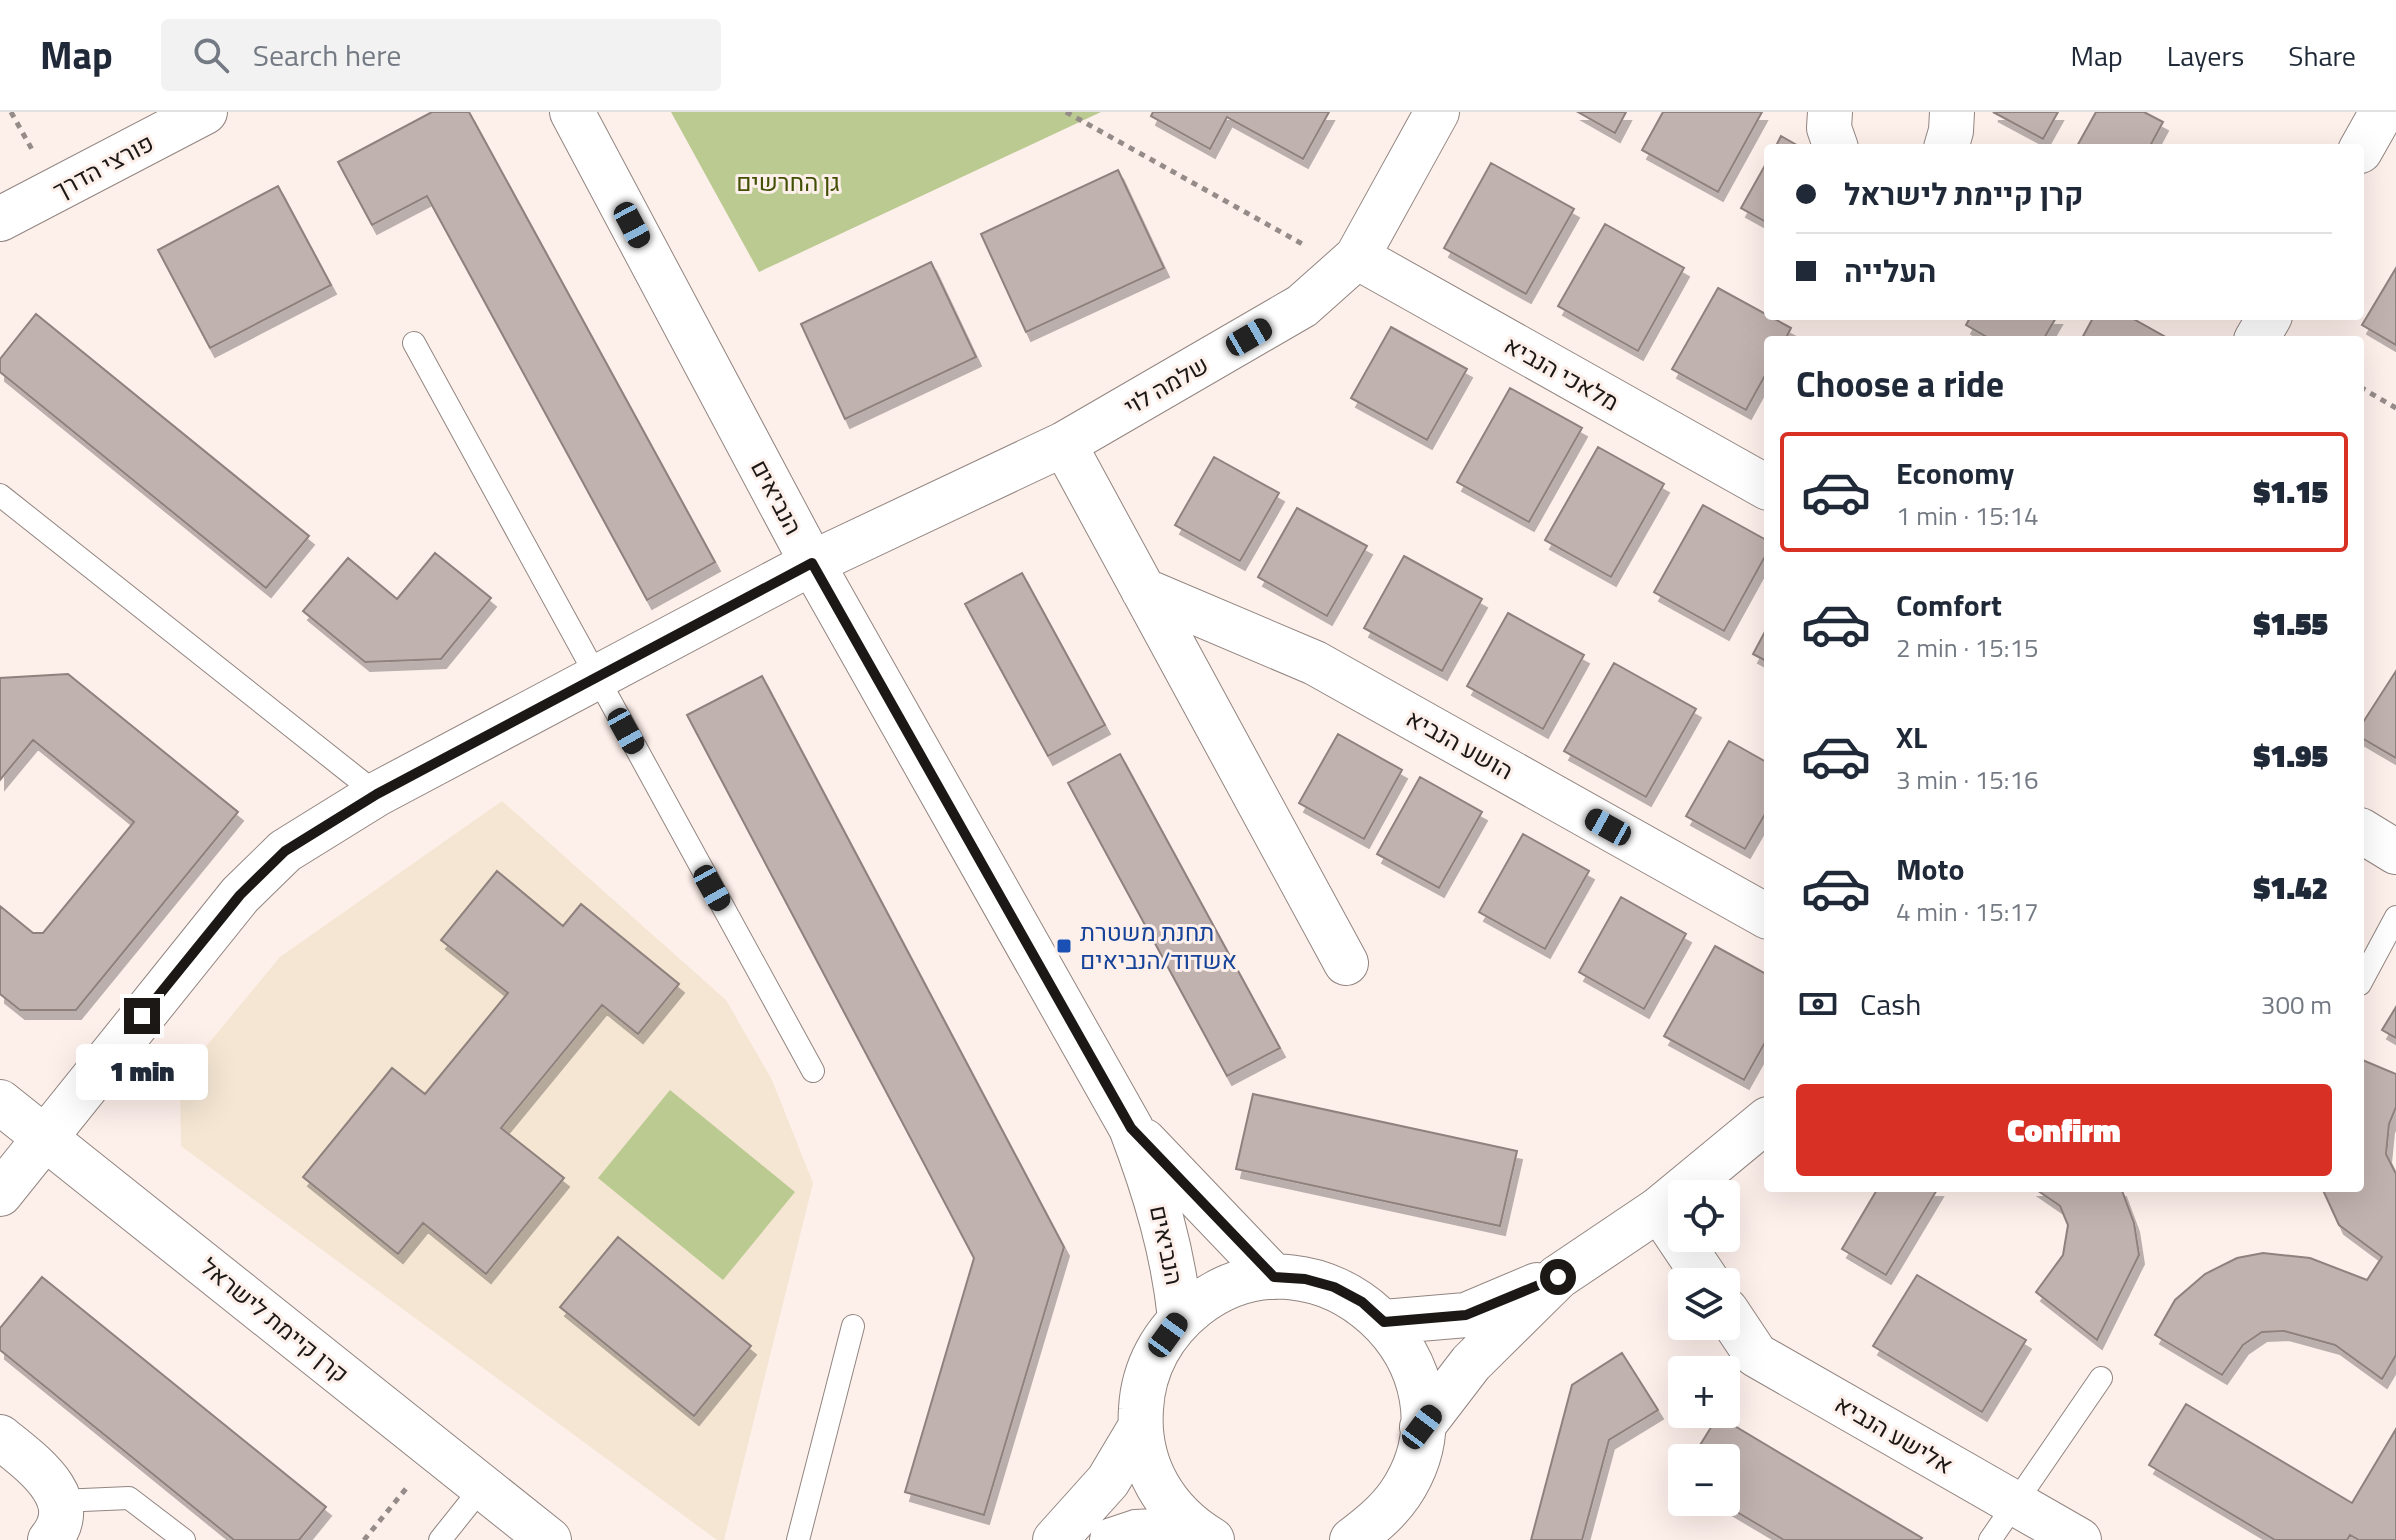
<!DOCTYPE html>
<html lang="en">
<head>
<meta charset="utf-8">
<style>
  :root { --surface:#fff; --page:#f2f2f3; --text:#1f2937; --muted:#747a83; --line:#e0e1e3; --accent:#d93025 }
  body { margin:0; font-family:"Titillium Web",Heebo,sans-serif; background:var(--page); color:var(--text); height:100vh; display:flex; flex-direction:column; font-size:30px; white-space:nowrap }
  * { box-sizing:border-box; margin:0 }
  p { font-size:26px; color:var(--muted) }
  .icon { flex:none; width:44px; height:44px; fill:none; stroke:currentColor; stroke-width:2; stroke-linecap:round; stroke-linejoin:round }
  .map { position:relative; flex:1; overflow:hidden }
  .sheet { position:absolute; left:1764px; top:224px; width:600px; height:856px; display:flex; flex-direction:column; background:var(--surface); border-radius:8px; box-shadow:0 8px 32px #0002 }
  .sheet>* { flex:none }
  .top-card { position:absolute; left:1764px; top:32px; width:600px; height:176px; border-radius:8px; box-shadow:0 8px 32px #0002; display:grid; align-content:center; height:176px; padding:0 32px; background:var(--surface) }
  .buttons { position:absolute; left:1668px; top:1068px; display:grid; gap:16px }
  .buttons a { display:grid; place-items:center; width:72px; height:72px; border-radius:8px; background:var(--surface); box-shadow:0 8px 32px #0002; font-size:40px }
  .end { position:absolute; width:36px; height:36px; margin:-18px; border:10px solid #1c1816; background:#fff; box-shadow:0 0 0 4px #fff }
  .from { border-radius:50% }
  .bubble { position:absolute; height:56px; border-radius:8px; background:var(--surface); box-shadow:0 8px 32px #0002; font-size:26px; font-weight:800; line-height:56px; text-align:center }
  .car { position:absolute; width:24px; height:48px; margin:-24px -12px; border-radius:10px; box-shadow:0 0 6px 2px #0007; background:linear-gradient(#222 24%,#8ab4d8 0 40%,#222 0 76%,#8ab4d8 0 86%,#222 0) }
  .top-card b { display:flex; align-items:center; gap:28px; height:76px; font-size:30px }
  .top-card b+b { border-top:2px solid var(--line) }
  .top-card i { width:20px; height:20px; background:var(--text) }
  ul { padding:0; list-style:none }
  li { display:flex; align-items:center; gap:24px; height:120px; margin:0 16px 12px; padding:0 16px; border:4px solid transparent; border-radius:8px }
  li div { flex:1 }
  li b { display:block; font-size:30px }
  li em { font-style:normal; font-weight:800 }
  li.active { border-color:var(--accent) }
  li>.icon { width:72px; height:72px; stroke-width:1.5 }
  h2 { padding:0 32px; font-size:36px; line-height:96px }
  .pay { display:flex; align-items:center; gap:20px; height:88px; padding:0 32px; font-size:30px }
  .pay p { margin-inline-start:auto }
  .action { display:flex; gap:16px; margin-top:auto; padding:16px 32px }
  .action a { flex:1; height:92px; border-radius:8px; background:var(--accent); color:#fff; font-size:32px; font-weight:800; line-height:92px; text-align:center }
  header { display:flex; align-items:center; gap:48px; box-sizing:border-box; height:112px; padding:0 40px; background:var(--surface); border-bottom:2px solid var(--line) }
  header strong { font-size:38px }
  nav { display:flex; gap:44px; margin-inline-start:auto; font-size:28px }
  .search { width:560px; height:72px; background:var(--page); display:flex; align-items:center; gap:20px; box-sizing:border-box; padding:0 28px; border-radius:8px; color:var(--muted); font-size:30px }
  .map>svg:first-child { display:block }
  .education { fill:#f5e6d3 }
  .green { fill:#baca90 }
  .building { fill:#c0b2ae; stroke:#8f827e; stroke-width:2; filter:url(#shadow) }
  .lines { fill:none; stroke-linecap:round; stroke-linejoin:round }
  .lane-casing { stroke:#928580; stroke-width:24 }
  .street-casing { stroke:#928580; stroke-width:46 }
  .secondary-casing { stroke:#928580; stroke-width:46 }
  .path { stroke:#958b88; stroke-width:5; stroke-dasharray:6 6; stroke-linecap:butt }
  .lane { stroke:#fff; stroke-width:22 }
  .street { stroke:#fff; stroke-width:44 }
  .secondary { stroke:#fff; stroke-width:44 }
  .route { stroke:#1c1816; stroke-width:10 }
  .transit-dot { fill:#1a4fb4; stroke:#fdefea; stroke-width:3 }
  .labels { text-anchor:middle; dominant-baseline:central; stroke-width:6; stroke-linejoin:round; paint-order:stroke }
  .street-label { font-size:24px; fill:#1c1816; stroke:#fdefea }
  .park-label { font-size:24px; fill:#425005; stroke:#fdefea }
  .transit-label { font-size:24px; fill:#164399; stroke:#fdefea; text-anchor:start }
</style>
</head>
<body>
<header>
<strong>Map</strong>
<div class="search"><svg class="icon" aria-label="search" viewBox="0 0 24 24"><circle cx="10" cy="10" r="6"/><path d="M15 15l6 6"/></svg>Search here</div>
<nav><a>Map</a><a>Layers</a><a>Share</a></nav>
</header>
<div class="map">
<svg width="2396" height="1428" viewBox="0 0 2396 1428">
  <defs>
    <filter id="shadow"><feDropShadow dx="5" dy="9" stdDeviation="0" flood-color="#0004"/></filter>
  </defs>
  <rect width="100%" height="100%" fill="#fdefea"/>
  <path class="education" d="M502 689 726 888 772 968 813 1071 724 1428H717L181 1034 180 966 280 845Z"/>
  <path class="green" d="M671 0H1101L759 160Z
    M670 978 795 1080 723 1168 598 1066Z"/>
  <path class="building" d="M432 0H469L715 450 647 488 427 84 372 113 338 50Z
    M1153 0H1329L1303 47 1227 5 1210 37 1151 4Z
    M1578 0H1626L1615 21Z
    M1663 0H1762L1718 80 1642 38Z
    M1993 0H2058L2043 27Z
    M2096 0H2144L2163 10 2149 36H2076Z
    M1781 24 1802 36H1775Z
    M1768 48V111L1741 96Z
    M1491 51 1574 97 1526 182 1444 136Z
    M1118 58 1164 156 1026 220 981 122Z
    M278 74 331 173 210 236 158 138Z
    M1605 112 1684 156 1638 239 1558 194Z
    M931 150 976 245 845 307 801 212Z
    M2396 156V233L2362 213Z
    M1718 176 1791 216 1785 228H1768V258L1746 298 1672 257Z
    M36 202 309 424 266 476 0 260V247Z
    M1971 204H2057L2043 228H1992L1966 213Z
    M2094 204H2128L2171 228H2081Z
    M1391 215 1467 257 1427 328 1351 286Z
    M1510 276 1582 316 1529 410 1457 370Z
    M1598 335 1664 372 1611 465 1545 428Z
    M1214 345 1279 381 1240 449 1175 413Z
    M1703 393 1768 429V439L1724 519 1654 480Z
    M1297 396 1367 434 1327 504 1258 465Z
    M435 441 491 486 441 547 365 550 303 499 348 446 397 487Z
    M1404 444 1482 487 1442 559 1364 516Z
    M1022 461 1105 613 1048 644 965 492Z
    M1508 501 1584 543 1543 617 1467 574Z
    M1768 514V550L1753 542Z
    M1614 551 1696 597 1646 685 1564 639Z
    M2396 559V646L2360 625V615Z
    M68 562 238 700 76 898H20L0 882V794L33 821H43L134 710 33 628 0 668V566Z
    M762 564 1064 1135 984 1403 905 1380 974 1146 687 603Z
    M1338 622 1402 658 1364 727 1299 691Z
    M1729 629 1768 651V697L1745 737 1686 704Z
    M1120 642 1280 936 1227 964 1068 671Z
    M1420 665 1482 700 1439 776 1377 742Z
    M1523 722 1589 759 1545 837 1479 800Z
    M497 759 563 814 581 792 679 872 638 922 602 893 501 1016 564 1066 486 1162 423 1111 398 1142 303 1065 392 956 425 982 508 881 441 828Z
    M1621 785 1686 822 1644 897 1579 860Z
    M1715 834 1768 863V925L1744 968 1664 924Z
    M2396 895V926L2382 918Z
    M2360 947 2396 962V995L2389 1012 2386 1042 2396 1062V1243L2382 1267 2335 1233 2284 1219 2262 1220 2243 1233 2222 1263 2155 1223 2175 1188 2205 1162 2237 1146 2263 1141 2310 1146 2367 1168 2382 1145 2339 1113 2322 1076H2360Z
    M1253 982 1517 1039 1500 1114 1236 1057Z
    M1878 1076H1938L1886 1163 1842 1137Z
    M2034 1076H2121L2134 1111 2139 1143 2097 1228 2036 1180 2063 1143 2068 1113 2060 1094Z
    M618 1125 751 1234 694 1304 560 1195Z
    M1917 1163 2026 1228 1982 1300 1873 1234Z
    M42 1165 326 1395 299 1428H234L0 1238V1216Z
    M1622 1241 1658 1298 1609 1328 1582 1428H1531L1572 1273Z
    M2186 1292 2352 1391 2396 1317V1428H2359L2350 1423 2347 1428H2275L2149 1353Z
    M1718 1304 1922 1426 1920 1428H1784L1720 1390H1726V1346H1692Z"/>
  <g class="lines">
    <defs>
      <path id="lane" d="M414 231 813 959
        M0 383 377 682
        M2360 872 2396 805
        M60 1389 129 1386 184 1428
        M440 1428 483 1374
        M798 1428 853 1214
        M1990 1428 2101 1266"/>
      <path id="street" d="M1830 0 1829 16 1836 36
        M1946 36 1951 19 1952 0
        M0 107 205 0
        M1357 145 1768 376
        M1064 332 1346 851
        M1143 478 1315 551 1768 805
        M2360 718 2396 740
        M0 1082 240 783 285 739 377 682 812 451 1064 332 1302 194 1357 145 1437 0
        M1659 1097 1708 1170
        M1726 1198 1756 1243 2079 1428
        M0 1325C29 1349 85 1386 50 1428"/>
      <path id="secondary" d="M572 0 812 451 1131 1016C1155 1079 1173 1139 1180 1206
        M2360 39 2382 0
        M2256 228 2270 204
        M0 990 549 1428
        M1144 1029 1274 1165
        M1384 1210 1466 1203 1537 1173
        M1422 1315 1471 1251 1558 1165 1659 1097 1768 1007
        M1055 1428 1108 1369 1139 1317
        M1112 1428 1136 1420 1193 1417
        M1212 1428C1165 1400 1137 1353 1141 1297 1143 1256 1163 1220 1196 1194 1318 1099 1486 1254 1400 1382 1387 1401 1369 1415 1352 1428"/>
    </defs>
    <use href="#lane" class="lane-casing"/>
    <use href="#street" class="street-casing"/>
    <use href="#secondary" class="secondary-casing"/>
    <path class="path" d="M11 0 34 41
      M1066 0 1306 134
      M2360 275 2396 296
      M364 1428 409 1373"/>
    <use href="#lane" class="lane"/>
    <use href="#street" class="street"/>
    <use href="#secondary" class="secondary"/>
  </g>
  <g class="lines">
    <path class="route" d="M142 904 240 783 285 739 377 682 812 451 1131 1016 1274 1165 1305 1167 1334 1175 1362 1190 1384 1210 1466 1203 1558 1165"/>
  </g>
  <rect class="transit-dot" x="1056" y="826" width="16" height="16" rx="4"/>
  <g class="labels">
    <g class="street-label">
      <text transform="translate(103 54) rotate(-28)">פורצי הדרך</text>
      <text transform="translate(1562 261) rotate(29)">מלאכי הנביא</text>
      <text transform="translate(1166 273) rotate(-30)">שלמה לוי</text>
      <text transform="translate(777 385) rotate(62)">הנביאים</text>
      <text transform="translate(1460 632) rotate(29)">הושע הנביא</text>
      <text transform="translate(1167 1133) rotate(78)">הנביאים</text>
      <text transform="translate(275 1208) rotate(39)">קרן קיימת לישראל</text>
      <text transform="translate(1894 1322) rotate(30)">אלישע הנביא</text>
    </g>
    <g class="park-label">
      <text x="788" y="70">גן החרשים</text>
    </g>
    <g class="transit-label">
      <text x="1080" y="820">תחנת משטרת<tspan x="1080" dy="28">אשדוד/הנביאים</tspan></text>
    </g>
  </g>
</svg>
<div class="buttons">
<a><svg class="icon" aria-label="locate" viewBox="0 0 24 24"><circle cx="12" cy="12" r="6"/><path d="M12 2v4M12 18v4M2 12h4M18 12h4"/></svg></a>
<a><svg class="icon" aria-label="layers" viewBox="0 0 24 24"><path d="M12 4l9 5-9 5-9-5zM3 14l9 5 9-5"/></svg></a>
<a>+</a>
<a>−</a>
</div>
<i class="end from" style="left:1558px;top:1165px"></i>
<i class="end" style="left:142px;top:904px"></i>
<div class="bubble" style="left:76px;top:932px;width:132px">1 min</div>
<i class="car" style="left:632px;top:113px;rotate:152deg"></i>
<i class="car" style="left:1249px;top:225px;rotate:60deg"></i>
<i class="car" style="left:626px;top:619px;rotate:151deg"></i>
<i class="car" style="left:1608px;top:715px;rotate:299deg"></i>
<i class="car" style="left:712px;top:776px;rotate:151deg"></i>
<i class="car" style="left:1168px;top:1223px;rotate:36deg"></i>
<i class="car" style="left:1422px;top:1315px;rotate:37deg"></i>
<div class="top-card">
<b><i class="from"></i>קרן קיימת לישראל</b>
<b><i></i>העלייה</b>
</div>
<section class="sheet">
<h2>Choose a ride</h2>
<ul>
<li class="active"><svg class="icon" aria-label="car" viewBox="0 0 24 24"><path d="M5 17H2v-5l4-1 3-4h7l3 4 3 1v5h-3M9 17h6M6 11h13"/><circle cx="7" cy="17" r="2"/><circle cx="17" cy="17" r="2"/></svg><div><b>Economy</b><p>1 min · 15:14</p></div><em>$1.15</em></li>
<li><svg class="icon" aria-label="car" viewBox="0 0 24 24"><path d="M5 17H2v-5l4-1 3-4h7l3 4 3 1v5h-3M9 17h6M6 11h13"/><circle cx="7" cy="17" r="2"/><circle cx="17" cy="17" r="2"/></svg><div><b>Comfort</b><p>2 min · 15:15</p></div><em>$1.55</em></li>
<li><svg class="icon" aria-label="car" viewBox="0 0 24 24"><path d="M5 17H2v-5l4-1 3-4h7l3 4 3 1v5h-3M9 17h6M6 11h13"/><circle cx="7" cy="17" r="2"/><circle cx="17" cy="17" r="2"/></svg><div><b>XL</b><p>3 min · 15:16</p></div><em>$1.95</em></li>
<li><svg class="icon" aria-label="car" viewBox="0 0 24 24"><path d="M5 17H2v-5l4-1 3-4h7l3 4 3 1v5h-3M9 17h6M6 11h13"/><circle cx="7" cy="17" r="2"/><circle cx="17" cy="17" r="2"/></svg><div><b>Moto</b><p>4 min · 15:17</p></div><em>$1.42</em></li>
</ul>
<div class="pay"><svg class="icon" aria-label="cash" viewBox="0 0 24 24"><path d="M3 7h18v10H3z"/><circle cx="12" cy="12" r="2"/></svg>Cash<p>300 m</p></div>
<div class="action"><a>Confirm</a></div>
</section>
</div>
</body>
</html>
